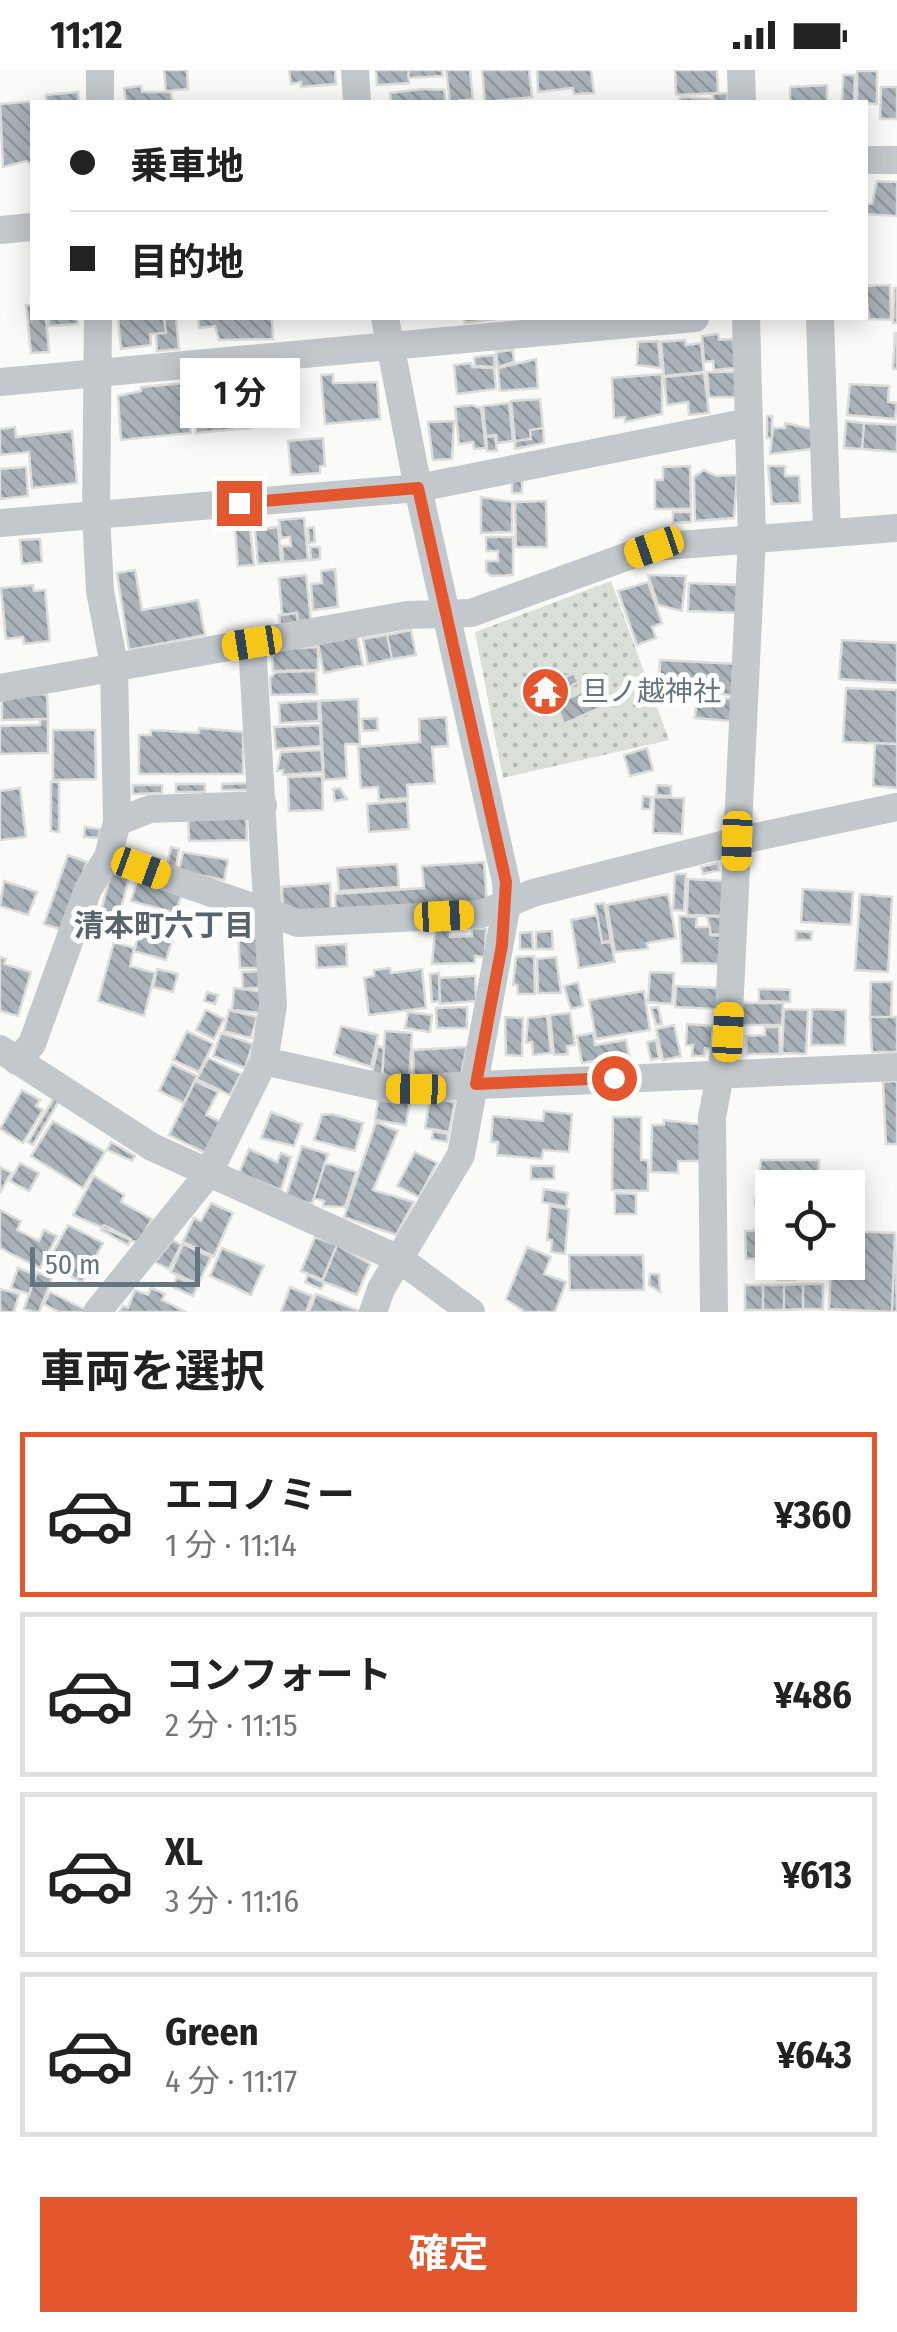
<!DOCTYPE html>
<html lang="ja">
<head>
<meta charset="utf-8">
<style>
  :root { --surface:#fff; --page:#f6f6f6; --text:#222; --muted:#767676; --line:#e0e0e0; --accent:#e4572e }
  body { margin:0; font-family:"Fira Sans Condensed","Noto Sans JP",sans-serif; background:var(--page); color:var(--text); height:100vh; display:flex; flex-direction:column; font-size:38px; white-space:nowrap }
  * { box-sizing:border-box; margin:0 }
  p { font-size:32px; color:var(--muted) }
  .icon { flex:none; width:55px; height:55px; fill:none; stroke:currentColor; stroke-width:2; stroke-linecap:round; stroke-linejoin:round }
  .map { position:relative; height:1242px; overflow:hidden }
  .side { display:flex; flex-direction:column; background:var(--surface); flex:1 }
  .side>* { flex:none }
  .top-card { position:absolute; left:30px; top:30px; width:838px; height:220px; border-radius:0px; box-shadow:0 5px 25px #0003; display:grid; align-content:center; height:220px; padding:0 40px; background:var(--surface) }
  .tools { position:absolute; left:755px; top:1100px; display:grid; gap:20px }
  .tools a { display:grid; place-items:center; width:110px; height:110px; border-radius:0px; background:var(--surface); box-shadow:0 5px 25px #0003; font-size:50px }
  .scale { position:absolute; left:30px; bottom:25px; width:170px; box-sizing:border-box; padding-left:10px; border:5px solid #657683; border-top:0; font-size:28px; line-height:35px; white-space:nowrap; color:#657683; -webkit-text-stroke:8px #fff; paint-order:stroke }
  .end { position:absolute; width:45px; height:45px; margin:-22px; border:12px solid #e4572e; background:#fff; box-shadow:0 0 0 5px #fff }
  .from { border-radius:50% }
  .bubble { position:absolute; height:70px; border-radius:0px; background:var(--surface); box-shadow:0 5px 25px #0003; font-size:32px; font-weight:700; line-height:70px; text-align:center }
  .car { position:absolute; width:30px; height:60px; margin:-30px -15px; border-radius:12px; box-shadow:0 0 8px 2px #0007; background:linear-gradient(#f5c518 24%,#345 0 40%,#f5c518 0 76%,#345 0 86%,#f5c518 0) }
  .top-card b { display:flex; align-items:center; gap:35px; height:95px; font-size:38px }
  .top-card b+b { border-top:2px solid var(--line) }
  .top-card i { width:25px; height:25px; background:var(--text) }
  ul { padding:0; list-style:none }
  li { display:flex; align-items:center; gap:30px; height:165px; margin:0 20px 15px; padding:0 20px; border:5px solid var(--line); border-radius:0px }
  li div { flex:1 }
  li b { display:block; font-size:38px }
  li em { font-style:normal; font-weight:700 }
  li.current { border-color:var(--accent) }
  li>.icon { width:90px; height:90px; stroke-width:1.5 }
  h2 { padding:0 40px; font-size:45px; line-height:120px }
  .primary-button { display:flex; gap:20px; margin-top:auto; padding:20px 40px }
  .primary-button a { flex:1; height:115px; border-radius:0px; background:var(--accent); color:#fff; font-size:40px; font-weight:700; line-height:115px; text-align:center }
  .status { display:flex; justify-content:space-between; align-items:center; height:70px; padding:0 50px; background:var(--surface); direction:ltr }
  .status svg { height:28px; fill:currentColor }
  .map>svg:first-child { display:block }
  .park { fill:url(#park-dots) }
  .building { fill:url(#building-back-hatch); stroke:#dcdcda; stroke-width:2.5 }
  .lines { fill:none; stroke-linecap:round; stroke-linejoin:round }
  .minor { stroke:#c3c8cc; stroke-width:28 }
  .route { stroke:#e4572e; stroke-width:12 }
  .labels { text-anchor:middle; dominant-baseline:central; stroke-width:10; stroke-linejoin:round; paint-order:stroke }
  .poi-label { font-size:28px; fill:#657683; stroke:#fff; text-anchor:start }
  .neighbourhood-label { font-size:30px; font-weight:bold; fill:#57646e; stroke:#fff }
</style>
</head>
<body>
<div class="status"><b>11:12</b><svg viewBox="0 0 49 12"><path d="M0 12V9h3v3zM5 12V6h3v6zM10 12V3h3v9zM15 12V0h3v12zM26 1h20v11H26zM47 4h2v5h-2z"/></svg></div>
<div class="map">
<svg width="897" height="1242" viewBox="0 0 897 1242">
  <defs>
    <pattern id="park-dots" width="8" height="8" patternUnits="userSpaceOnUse" patternTransform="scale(2.5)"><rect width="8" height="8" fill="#dadfd7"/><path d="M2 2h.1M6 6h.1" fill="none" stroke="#b4b9b4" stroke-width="1.8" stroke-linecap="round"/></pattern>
    <pattern id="building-back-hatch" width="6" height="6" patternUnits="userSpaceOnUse" patternTransform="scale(2.5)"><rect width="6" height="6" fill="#aab3b9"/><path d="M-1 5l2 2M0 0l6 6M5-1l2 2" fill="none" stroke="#8e969c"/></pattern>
  </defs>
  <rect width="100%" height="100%" fill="#fafaf8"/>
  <path class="park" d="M611 511 669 670 503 708 475 562Z"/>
  <path class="building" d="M164 0H187L188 19 166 21Z
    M289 0H335L336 14 301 17V12L291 14Z
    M376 0H408L409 13 377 15Z
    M408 0H442L443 6 409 8Z
    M446 0H470L473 29 450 32Z
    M482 0H529L532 27 485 32Z
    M537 0H591L594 23 574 24 573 18 538 22Z
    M675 0H717L718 23 676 25Z
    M857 1H877V34L857 32Z
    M843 5H855L854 32H842Z
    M827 15V32H790V17Z
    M141 16 142 22H171L172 31 189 32H126L124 18Z
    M881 17H897V49H880Z
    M423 19 444 20 446 32H391L390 23Z
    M78 22 79 32H46V25Z
    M728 23 727 32H677L681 27 713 29V24Z
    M37 31 32 32V95L26 91 3 97 0 34Z
    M877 111 897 112V146L865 144V134H872Z
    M890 215 891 250 869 249 865 216Z
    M894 218H897V253H893Z
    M26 235H32V248H46L49 282 31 283Z
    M48 248H77L78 254 49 256Z
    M118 248H164L166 263 150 264 151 275 121 279Z
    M164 248H176L179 279 157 281 156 264 166 263Z
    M198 248H272L273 269 219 270 215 256 199 258Z
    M464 248H495V249L465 253Z
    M895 263H897V299H893Z
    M718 264 719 270 733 269 736 298 714 300 713 291 704 292 702 266Z
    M685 270 686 275 701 273 704 302 664 306 661 272Z
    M658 271 661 298 637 295 638 272Z
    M513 280 514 292 498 297 496 282Z
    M494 285 495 297 475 296 474 287Z
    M536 289 538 318 500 321 498 298Z
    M471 293 472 297 494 298 496 319 457 324 454 295Z
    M707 302H736V327H709Z
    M704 303 709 343 689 345 688 332 667 335 664 307Z
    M333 304V313L377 312 380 349 325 354 321 305Z
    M662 304V344L625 352V347L614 348 612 308Z
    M197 312 199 327 248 323 251 358 196 363 195 353 190 354 191 363 121 370 118 326 141 321V317Z
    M850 314 889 316 888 332 897 333 895 349 847 345Z
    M540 329 543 358 530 360 531 369 515 371 511 331Z
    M509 333 513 371 497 373 496 365 486 366 483 336Z
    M472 335 481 338 486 378 474 379 473 372 459 374 455 337Z
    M767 346H772V368H767Z
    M454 351 452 389 433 390 428 352Z
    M846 351 864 353 862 379 844 378Z
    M785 353 812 359V379L770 384 773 358H785Z
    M864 353 897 355V382L862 379Z
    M15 357 16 367 72 361 77 413 32 418 29 382 0 385V359Z
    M543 358 544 373 515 379V371L531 369 530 360Z
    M495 366 497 381H487L486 367Z
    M323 368 325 396H320V403L291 405 288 371Z
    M690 396 691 439H655V410H663V397Z
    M768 396H785V406H799L800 433 772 434Z
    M26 397 28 426 0 429V399Z
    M704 400 716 406 737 405 734 448 695 451 694 407Z
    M512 410H522V423H512Z
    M481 427 512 432V462L481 463Z
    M546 431 547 477H516L515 432Z
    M673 442H691V452L673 453Z
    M304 448 308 490 283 492 282 476H291L290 467 281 468 279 450Z
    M278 457 281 492 258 494 255 460Z
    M314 457 315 472 309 473 308 458Z
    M250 458 254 495 238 496 235 459Z
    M486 467H513V505L491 506 486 501V491H498V481H486Z
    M40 469 42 492 22 494 20 470Z
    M310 477H320V489L311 490Z
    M335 499 338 537 313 540 311 514 322 513 321 501Z
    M135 500 142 540 198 530 205 565 129 580 117 503Z
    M306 505 311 550 298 551 297 543 282 545 279 508Z
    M648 505 686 506 682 541 658 535Z
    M648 512 662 553 652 557 656 568 637 575 618 521Z
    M689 513 740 515 739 543 688 541Z
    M33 515 34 521 45 520 50 571 24 574 23 567 6 569 1 518Z
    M297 543 298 553 280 554 279 545Z
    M411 560 416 585 392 589 387 565Z
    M387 565 392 589 368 594 363 569Z
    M357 566 363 595 324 603 318 574Z
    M842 570 897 573V613L839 609Z
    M318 577V600L273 601 272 586 279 579Z
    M660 590 737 594 735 625 659 622Z
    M316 601 317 624 271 625 270 608 276 602Z
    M554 603 557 610 574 603 578 612 535 636 526 615Z
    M595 616 604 636 564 654 556 634Z
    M846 618 897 620V674L843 672Z
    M47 624 48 649 2 650V625Z
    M697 626 732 629 730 651 695 648Z
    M358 629 360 674H345L347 708 324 710 320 631Z
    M318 631 319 651 280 653 279 633Z
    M446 647 448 676 432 677 435 713 407 715 408 728 379 730 378 717 361 718 358 677 420 672 419 649Z
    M377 648 378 660 363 661 362 649Z
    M40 649H48V683L0 684V656L40 655Z
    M320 655 321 676 276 679 274 657Z
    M199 658 243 662V704H139V665H151V660L199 663Z
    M53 660H95L96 709 53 710Z
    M875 673 897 674V718L873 716Z
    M647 678 653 700 630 706 624 685Z
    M321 680 323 702 283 705V700L277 701 281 682Z
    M322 706 323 740 289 741 288 707Z
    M51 712H59V762L51 761Z
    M252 713V720H222V714Z
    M176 714H205V722H176Z
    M133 715H162V723L133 724Z
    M657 715 671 716V726L656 725Z
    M20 718 26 767 0 770V721Z
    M340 718 347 729 335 731 333 719Z
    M643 726 651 727 650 739H642Z
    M654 727 684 728 682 764 653 763Z
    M407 731 409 759 369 762 367 734Z
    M246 737 247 770 189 771 188 739Z
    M85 757 100 759 99 768 84 767Z
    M171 777 179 779 176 797 167 795Z
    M183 782 228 790 224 810 179 801Z
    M68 785 87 792 62 860 44 854Z
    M484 792 487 834 336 847 335 824 424 818 422 796Z
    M717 793 719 800 703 804 701 797Z
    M397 794 399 817 339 821 337 798Z
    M111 803 129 808 118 850 100 845Z
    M675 804H686L684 841 673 840Z
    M688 809 725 811 723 846 687 845Z
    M4 811 37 822 28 845 0 836Z
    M137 811 182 823 176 843 131 831Z
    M330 813 331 845 283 840 282 817Z
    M803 819 853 822 851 855 801 852Z
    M668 824 676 868 647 873 648 879 615 882 607 835Z
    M860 824 892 827 888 902 855 900Z
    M604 833 611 871 602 872 595 834Z
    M597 845 602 873 611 872 615 892 579 898 571 850Z
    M679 846 697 847 696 857H710V865L722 866 721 894 682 893Z
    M707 846 722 847 721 865 711 864Z
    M238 857H258L261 898H240Z
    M141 858 173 867 166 890 134 881Z
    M472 858 486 859 485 887 475 886V893L432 894 435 860H450V867L472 866Z
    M552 861 553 879H536V862Z
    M796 861 812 862 811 870H796Z
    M532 862 533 879H520V863Z
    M114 872 134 878 130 896 155 903 144 946 98 931Z
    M346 874 347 896 317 898 316 876Z
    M534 886 535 924H518L517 915H513L516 887Z
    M0 887 6 889 4 894 31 902 18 946 0 941Z
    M556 887 561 923H538L537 889Z
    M390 898 391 903 422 899 426 938 369 945 364 908 374 906V900Z
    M157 899 178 904 173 922 153 917Z
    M262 901 263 917 243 919 242 902Z
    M650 902 674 903 672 934 648 932Z
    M439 903 440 931 432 932 430 904Z
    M475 906 476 931 440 934 439 908Z
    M578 912 583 936 571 939 564 916Z
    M871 912H892L891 947H870Z
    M676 916 718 918 717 939 675 937Z
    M234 918 264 922 262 943 232 940Z
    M759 919 790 920V932L759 931Z
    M644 921 650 960 596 969 589 930Z
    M207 922 218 925 215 934 204 931Z
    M742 933H783L782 955H742Z
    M467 937V958H437L436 938Z
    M658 937 662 954 656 955 651 938Z
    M784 939 808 940 806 984 782 983Z
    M812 939 846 940 845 975H811Z
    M206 940 224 949 214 969 196 960Z
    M229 940 257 947 251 968 224 961Z
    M408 942 432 945 430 962 405 958Z
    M570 943 575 975 567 976 568 984 554 985 550 945Z
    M547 946 551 983 533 985 532 972 526 973 528 948Z
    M505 947 523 948 522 986 506 985Z
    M870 947H897V982H872Z
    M687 954 713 956 711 979 705 978 704 986H692L693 975H686Z
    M674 955 681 986 663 990 656 959Z
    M341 956 378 965 371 997 334 984Z
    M765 957H779L780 984H747L746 966 765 965Z
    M187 961 213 974 199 1002 173 990Z
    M385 961 412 963 409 1012 382 1010Z
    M221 963 253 974 245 998 213 986Z
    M593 963 595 975 626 970 629 985 582 993 577 966Z
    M656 970 659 988 651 990 647 972Z
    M378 976 384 978 382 1005 372 1004Z
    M467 977 461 1005 414 1011 413 980Z
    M208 988 241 1004 230 1025 197 1009Z
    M172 994 197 1006 184 1033 159 1021Z
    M195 1011 218 1022 206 1045 227 1055 212 1086 169 1065Z
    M897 1011V1074H886L883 1012Z
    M22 1020 40 1030 36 1036 43 1040 23 1073 0 1059Z
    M379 1025 410 1030 406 1055 375 1050Z
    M54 1028 59 1031 33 1075 28 1072Z
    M430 1028 455 1032 449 1062 425 1058Z
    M544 1041 572 1044 569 1082 543 1080 542 1089 497 1085 498 1072H491L493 1046 543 1051Z
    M271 1042 302 1054 294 1076 261 1068Z
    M332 1044 363 1053 355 1081 314 1070 322 1045Z
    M613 1047H641V1090H648V1121L612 1120Z
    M664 1050 704 1055V1091H678V1103L651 1102 652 1055H664Z
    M53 1051 105 1082 83 1118 31 1086Z
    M376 1052 398 1061 373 1120 414 1132 396 1165 344 1147Z
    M433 1061 448 1064 447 1072 432 1069Z
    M111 1072 135 1086 132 1091 107 1080Z
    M302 1076 328 1084 312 1134 286 1126Z
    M249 1079 277 1092 281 1083 291 1087 281 1120 239 1103Z
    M415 1082 437 1093 419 1127 397 1116Z
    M761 1090H819V1118H772V1134H755Z
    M20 1093 39 1103 29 1121 10 1111Z
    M325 1093 356 1102 345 1137 323 1136 324 1131 314 1128Z
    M531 1096H554V1109H531Z
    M0 1097 11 1103 0 1123Z
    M94 1106 124 1125 121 1132 152 1149 138 1173 73 1145Z
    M544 1119 568 1123 566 1137 542 1132Z
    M615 1123 636 1124V1144H615Z
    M211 1133 233 1143 214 1186 183 1172 194 1148 201 1151Z
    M550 1136 569 1139 565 1184 551 1182 552 1170H547Z
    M0 1140 21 1151 17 1160 39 1171 44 1160 57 1166 40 1198 0 1178Z
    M68 1155 103 1173 82 1212 47 1193Z
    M104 1155 131 1169 128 1175 101 1160Z
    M762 1160 763 1188 746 1189 745 1161Z
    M848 1161 895 1163 892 1242 829 1239 831 1192H848Z
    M767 1163H772V1192H822V1202H795L796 1210H778L777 1202H768Z
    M895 1163 897 1241 892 1242Z
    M315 1167 337 1175 323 1210 301 1201Z
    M173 1170 181 1175 169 1199 155 1192Z
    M183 1174 211 1187 198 1214 171 1202Z
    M337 1175 370 1194 357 1225 322 1211Z
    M527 1177 551 1187 544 1204 566 1212 555 1242H525L506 1229Z
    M222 1178 264 1196 251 1225 210 1206Z
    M569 1185H643L644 1220H570Z
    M18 1198 36 1205 29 1224 11 1218Z
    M37 1202 52 1208 39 1242H34L24 1239Z
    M650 1204H659L660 1222 649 1215Z
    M308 1205 324 1213 321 1219 305 1212Z
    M177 1207 197 1216 193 1226 173 1217Z
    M803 1214H823V1239H803Z
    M803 1214V1239L784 1240V1215Z
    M745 1215H763V1240H745Z
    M763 1215H784V1240H763Z
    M290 1217 312 1226 306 1242H281Z
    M151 1218 165 1224 162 1230 186 1242H119L123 1236 128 1238 135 1220 148 1225Z
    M0 1219 19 1224 14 1242H0Z
    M50 1222 86 1240 84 1242H59L44 1234Z
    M316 1224 362 1242H309Z"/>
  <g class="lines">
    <path class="minor" d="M355 0 357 32
      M741 0 742 32
      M100 32V0
      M865 90H897
      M0 160 32 157
      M820 248 827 462
      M0 312 695 248
      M0 453 418 418 749 352
      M0 618 407 545 471 543 653 477 897 458
      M117 752 150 739 263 735
      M108 787 298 853 481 844 533 823 737 771 897 737
      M0 979 152 1077 401 1190 471 1242
      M17 991 32 974 88 819 108 787 117 752 114 595 100 521 96 445 98 248
      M264 991 389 1019 897 997
      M97 1242 208 1104 264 991 273 936 252 573
      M373 1242 381 1219 461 1085 507 834 506 812 418 418 385 248
      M714 1242 712 1047 728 963 752 467 746 248"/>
  </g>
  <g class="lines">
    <path class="route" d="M239 433 418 418 506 812 502 875 476 1014 614 1008"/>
  </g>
  <defs>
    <symbol id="temple-disc" viewBox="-11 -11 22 22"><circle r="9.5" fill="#e4572e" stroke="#fff"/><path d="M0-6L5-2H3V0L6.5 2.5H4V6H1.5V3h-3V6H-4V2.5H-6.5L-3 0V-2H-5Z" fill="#fff"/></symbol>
  </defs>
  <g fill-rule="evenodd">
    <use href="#temple-disc" x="518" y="594" width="55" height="55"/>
  </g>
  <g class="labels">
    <g class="poi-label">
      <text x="581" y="621">旦ノ越神社</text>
    </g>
    <g class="neighbourhood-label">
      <text x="164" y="856">清本町六丁目</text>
    </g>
  </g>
</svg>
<div class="tools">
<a><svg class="icon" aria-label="locate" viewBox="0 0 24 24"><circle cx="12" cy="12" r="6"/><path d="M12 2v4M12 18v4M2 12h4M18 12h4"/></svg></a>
</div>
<div class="scale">50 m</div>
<i class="end from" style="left:614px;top:1008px"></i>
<i class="end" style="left:239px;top:433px"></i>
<div class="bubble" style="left:180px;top:288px;width:120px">1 分</div>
<i class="car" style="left:654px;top:477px;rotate:251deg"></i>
<i class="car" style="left:252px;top:573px;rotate:261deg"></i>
<i class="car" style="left:737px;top:771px;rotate:182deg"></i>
<i class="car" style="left:141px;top:798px;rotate:110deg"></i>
<i class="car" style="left:444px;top:846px;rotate:87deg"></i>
<i class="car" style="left:728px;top:962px;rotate:3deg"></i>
<i class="car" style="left:416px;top:1019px;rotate:271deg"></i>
<div class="top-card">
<b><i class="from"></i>乗車地</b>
<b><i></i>目的地</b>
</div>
</div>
<section class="side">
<h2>車両を選択</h2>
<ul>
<li class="current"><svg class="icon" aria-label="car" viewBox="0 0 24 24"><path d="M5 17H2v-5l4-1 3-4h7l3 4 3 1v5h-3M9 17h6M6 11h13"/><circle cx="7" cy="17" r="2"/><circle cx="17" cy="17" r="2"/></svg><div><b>エコノミー</b><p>1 分 · 11:14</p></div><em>¥360</em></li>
<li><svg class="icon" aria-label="car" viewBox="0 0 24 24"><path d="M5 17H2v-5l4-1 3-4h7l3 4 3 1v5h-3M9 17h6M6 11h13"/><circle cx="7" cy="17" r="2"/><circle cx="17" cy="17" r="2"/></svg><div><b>コンフォート</b><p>2 分 · 11:15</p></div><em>¥486</em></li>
<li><svg class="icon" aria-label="car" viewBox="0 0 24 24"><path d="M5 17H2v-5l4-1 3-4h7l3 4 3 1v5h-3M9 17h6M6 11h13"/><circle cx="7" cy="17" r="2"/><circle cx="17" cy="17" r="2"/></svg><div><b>XL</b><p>3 分 · 11:16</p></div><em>¥613</em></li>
<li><svg class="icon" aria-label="car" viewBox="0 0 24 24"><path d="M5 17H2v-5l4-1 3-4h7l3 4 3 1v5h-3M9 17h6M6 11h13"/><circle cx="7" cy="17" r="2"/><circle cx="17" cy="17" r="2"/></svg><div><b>Green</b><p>4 分 · 11:17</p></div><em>¥643</em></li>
</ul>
<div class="primary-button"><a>確定</a></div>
</section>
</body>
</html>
